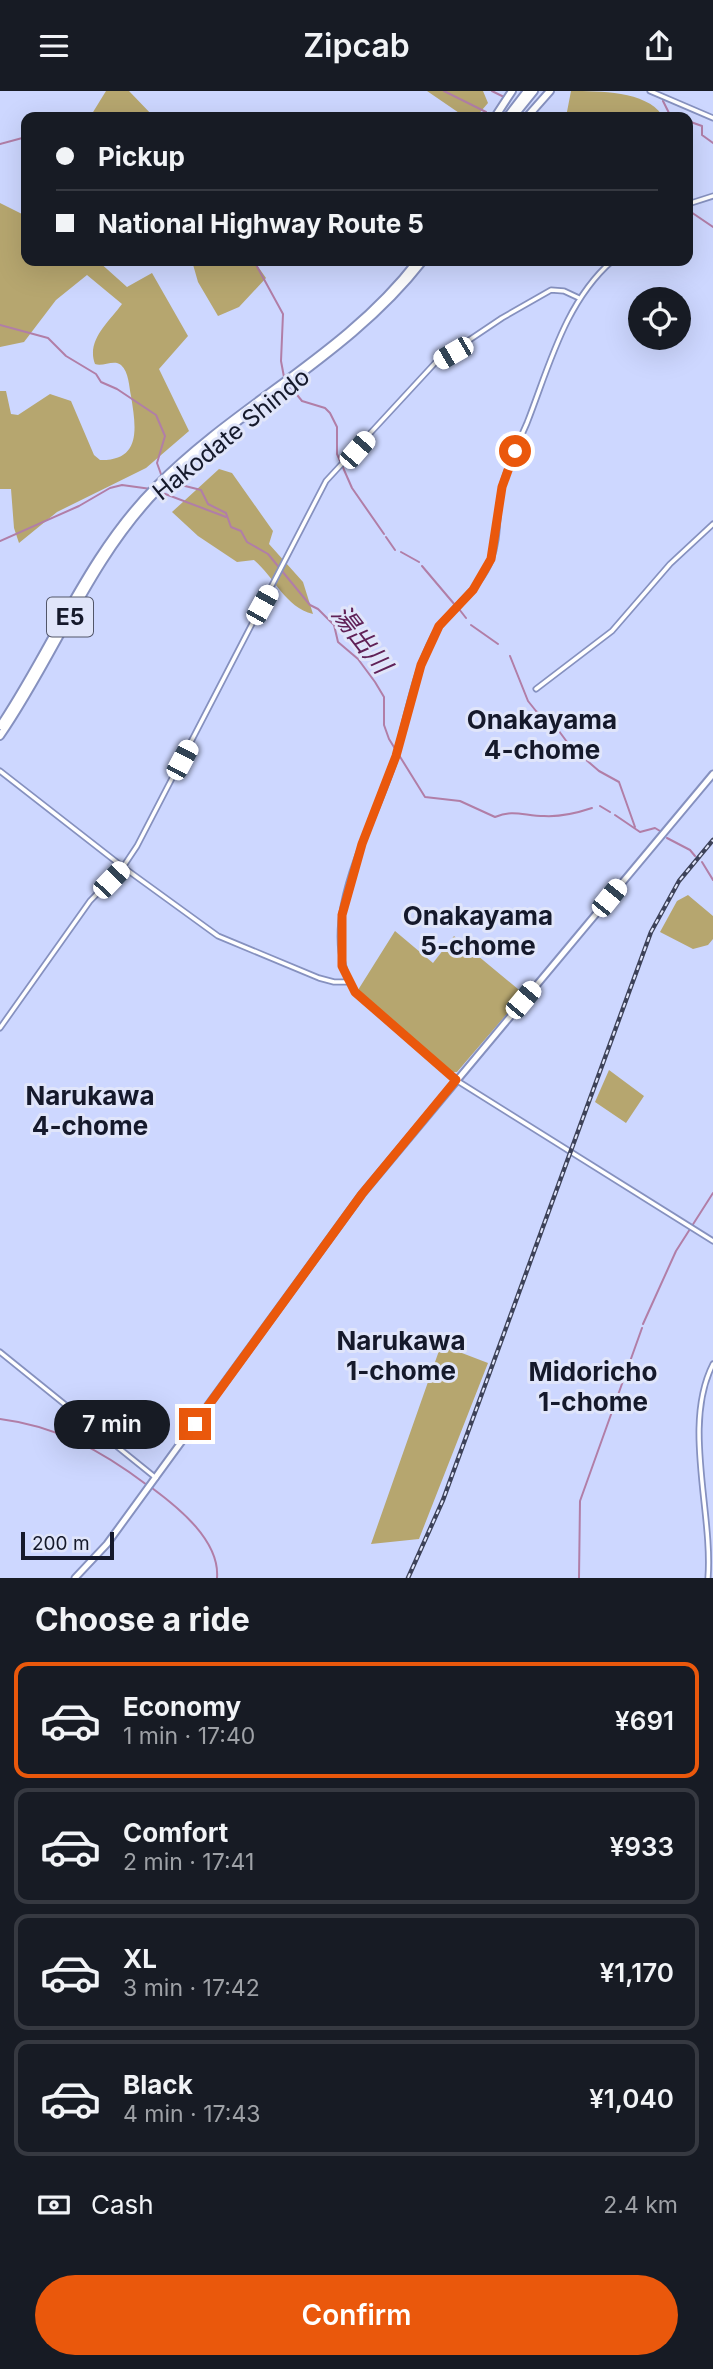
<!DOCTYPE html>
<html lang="en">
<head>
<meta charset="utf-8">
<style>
  :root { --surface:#171b24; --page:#242831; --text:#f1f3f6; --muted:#9ea1a6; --line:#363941; --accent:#ea580c }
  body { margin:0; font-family:Inter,"Noto Sans JP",sans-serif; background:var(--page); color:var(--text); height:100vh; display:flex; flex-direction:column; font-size:26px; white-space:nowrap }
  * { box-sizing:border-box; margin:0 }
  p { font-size:23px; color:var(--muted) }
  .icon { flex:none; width:38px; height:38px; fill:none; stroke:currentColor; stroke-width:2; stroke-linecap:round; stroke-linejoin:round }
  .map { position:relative; height:1487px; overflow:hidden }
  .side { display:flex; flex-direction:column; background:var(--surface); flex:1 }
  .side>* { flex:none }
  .hud { position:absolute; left:21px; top:21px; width:672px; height:154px; border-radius:14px; box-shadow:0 7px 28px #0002; display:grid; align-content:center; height:154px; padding:0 35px; background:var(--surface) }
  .fabs { position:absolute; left:628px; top:196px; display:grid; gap:14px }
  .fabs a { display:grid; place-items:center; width:63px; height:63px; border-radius:50%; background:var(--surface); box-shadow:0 7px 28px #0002; font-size:35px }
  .scale { position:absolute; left:21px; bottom:18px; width:93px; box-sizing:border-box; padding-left:7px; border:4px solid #15192b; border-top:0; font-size:19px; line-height:24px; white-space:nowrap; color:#15192b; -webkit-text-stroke:5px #e0e5fa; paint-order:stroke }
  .end { position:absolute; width:32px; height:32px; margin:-16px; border:9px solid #ea580c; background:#fff; box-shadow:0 0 0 4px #fff }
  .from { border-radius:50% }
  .bubble { position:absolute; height:49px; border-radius:24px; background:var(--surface); box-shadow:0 7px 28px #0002; font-size:23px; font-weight:600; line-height:49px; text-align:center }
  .car { position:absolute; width:21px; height:42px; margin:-21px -10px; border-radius:9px; box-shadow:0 0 5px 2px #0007; background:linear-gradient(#fff 24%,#345 0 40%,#fff 0 76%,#345 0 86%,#fff 0) }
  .hud b { display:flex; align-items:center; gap:24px; height:66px; font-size:26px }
  .hud b+b { border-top:2px solid var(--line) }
  .hud i { width:18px; height:18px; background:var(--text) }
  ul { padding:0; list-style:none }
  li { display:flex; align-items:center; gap:21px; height:116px; margin:0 14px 10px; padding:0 21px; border:4px solid var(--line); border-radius:14px }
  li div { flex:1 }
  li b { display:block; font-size:26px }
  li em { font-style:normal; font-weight:600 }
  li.current { border-color:var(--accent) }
  li>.icon { width:63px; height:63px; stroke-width:1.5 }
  h2 { padding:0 35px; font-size:32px; line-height:84px }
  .pay { display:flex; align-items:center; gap:18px; height:77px; padding:0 35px; font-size:26px }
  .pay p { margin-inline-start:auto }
  .button { display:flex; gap:14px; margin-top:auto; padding:14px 35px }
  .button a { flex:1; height:80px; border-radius:42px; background:var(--accent); color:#fff; font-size:28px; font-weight:600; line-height:80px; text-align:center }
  header { display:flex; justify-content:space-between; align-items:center; height:91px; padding:0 35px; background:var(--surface); font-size:32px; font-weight:600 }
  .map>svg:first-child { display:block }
  .green { fill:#b6a66f }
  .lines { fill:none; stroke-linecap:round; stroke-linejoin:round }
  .stream { stroke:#b17ea7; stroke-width:2 }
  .tertiary-casing { stroke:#8691bf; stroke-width:7 }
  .secondary-casing { stroke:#8691bf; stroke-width:7 }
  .trunk-casing { stroke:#8691bf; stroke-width:9 }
  .motorway-casing { stroke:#8691bf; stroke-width:10 }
  .tertiary { stroke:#fff; stroke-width:3.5 }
  .secondary { stroke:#fff; stroke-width:3.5 }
  .trunk { stroke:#fff; stroke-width:5 }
  .motorway { stroke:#fff; stroke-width:6 }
  .rail-casing { stroke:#3d4259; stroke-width:4.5 }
  .rail { stroke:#e0e5fa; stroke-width:2; stroke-dasharray:5; stroke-linecap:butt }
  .route { stroke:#ea580c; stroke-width:9 }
  .labels { text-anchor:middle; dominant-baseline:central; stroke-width:6; stroke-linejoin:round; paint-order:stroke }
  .shield { fill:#e0e5fa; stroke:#525669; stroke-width:2 }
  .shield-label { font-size:23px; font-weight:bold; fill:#15192b }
  .street-label { font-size:24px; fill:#15192b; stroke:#e0e5fa }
  .water-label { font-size:26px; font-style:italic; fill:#602157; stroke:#e0e5fa }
  .neighbourhood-label { font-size:26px; font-weight:bold; fill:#15192b; stroke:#e0e5fa }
</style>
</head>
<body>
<header><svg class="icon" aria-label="menu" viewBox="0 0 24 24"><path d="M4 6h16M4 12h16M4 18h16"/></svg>Zipcab<svg class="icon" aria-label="share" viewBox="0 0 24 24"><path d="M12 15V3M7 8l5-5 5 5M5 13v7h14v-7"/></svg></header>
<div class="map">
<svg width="713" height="1487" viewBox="0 0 713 1487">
  <rect width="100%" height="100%" fill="#cdd7ff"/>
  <path class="green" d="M106 0H129L154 26H90Z
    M427 0H483L488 12 476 26H465Z
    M571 0C599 0 646 0 662 24L566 26Z
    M0 112 26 125V170H98L127 196 152 182 188 245 159 278 189 340 146 377 57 421 19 452 14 437 11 398H0V300H6L11 323 18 324 50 303 71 310 94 364 100 369C142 370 136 336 131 305 129 296 129 281 121 274 114 268 103 276 95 273 86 249 109 231 122 213L87 184 56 209 24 251 0 256Z
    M192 170H254L266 187 239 216 218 225 198 191Z
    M219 378 232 382 273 440 269 453 303 491 313 523C285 516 275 487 254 469L237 471 198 445 172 421Z
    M688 804 713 825V848L708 854 693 858 660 841 677 810Z
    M395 840 433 872 454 845 524 903 457 981H452L358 899Z
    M609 979 644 1005 626 1032 595 1011Z
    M441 1254 488 1272 419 1448 371 1453Z"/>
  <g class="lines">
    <path class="stream" d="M444 0 486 21
      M492 0 504 6
      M663 10 669 22
      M534 21 544 26
      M670 26H671
      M688 30 702 35V44L713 52
      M0 53 26 46
      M688 119 713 136
      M254 170 283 223 281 270 284 286
      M0 234 48 247 66 265 96 283 101 291 117 298 156 324 165 345 157 372 162 386
      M289 294 302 310 325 317 330 322 337 336V363L352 397 384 443
      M169 391 201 399 208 413 226 422 231 436 241 440 247 451 268 463 310 514 318 518 334 534 338 551 358 568 375 591 384 606V634L389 648 425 706 460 710 495 726C513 718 525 725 544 725 560 726 577 722 592 717
      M160 401 226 426
      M386 446 395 459
      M0 450 79 415 110 397 122 394 151 398
      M401 461 419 471
      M422 475 455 514
      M459 518 466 527
      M471 534 498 553
      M510 565 528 610 536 620 553 632 570 655 599 680 619 691 635 736
      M600 715 610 721
      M615 724 640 741 655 737 660 740
      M667 747 690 759 695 765
      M702 771 713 789
      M643 1233 676 1160 713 1102
      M0 1328C57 1335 102 1360 147 1394
      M152 1397C179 1417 220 1450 217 1487
      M579 1487 580 1410 642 1237"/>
    <defs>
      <path id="tertiary" d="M688 113 713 105
        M612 170C565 211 549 276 527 332 518 353 507 374 502 396 496 420 500 445 491 469 479 500 450 516 434 544 414 582 407 624 396 665 376 734 311 831 355 901L456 989 713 1150
        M536 598 612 540 670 473 713 433
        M0 680 123 776 218 845 319 887 334 891H349
        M0 937 90 810 123 776 137 755 326 390 435 272 502 227 551 199 564 200 579 207
        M0 1261 156 1387
        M708 1487C713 1421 682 1334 713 1273"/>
      <path id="secondary" d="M650 0 713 27"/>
      <path id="trunk" d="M75 1487 107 1453 362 1103 713 683"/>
      <path id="motorway" d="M495 26 512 0
        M507 26 527 0
        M513 26 534 0
        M527 26 550 0
        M0 635C53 556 87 464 156 395 236 313 346 263 417 170
        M0 645C56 564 89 470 158 399 241 315 350 264 423 170"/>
    </defs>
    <use href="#tertiary" class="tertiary-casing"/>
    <use href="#secondary" class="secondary-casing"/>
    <use href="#trunk" class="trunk-casing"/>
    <use href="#motorway" class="motorway-casing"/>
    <use href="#tertiary" class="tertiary"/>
    <use href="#secondary" class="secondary"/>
    <use href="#trunk" class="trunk"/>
    <use href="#motorway" class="motorway"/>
    <defs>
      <path id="rail" d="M408 1487 443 1409 651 841 679 790 713 749"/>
    </defs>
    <use href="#rail" class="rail-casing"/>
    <use href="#rail" class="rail"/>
  </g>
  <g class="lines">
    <path class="route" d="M195 1333 362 1103 456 989 355 901 342 875V824L362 753 396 665 421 574 439 535 473 499 491 468 502 396 515 360"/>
  </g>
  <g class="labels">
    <rect class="shield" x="47" y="506.5" width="46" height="39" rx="5"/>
    <g class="shield-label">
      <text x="70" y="526">E5</text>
    </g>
    <g class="street-label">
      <text transform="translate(231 343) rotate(-39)">Hakodate Shindo</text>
    </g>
    <g class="water-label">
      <text transform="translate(362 548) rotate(52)">湯出川</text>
    </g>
    <g class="neighbourhood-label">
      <text x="542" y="628">Onakayama<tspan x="542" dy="30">4-chome</tspan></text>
      <text x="478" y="824">Onakayama<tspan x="478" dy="30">5-chome</tspan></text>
      <text x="90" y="1004">Narukawa<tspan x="90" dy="30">4-chome</tspan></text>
      <text x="401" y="1249">Narukawa<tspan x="401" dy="30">1-chome</tspan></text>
      <text x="593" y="1280">Midoricho<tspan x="593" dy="30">1-chome</tspan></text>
    </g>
  </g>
</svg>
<div class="fabs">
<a><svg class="icon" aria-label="locate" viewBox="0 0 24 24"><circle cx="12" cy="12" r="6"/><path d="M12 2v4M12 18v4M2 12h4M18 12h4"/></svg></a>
</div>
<div class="scale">200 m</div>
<i class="end from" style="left:515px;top:360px"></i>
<i class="end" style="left:195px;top:1333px"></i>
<div class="bubble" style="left:54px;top:1309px;width:116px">7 min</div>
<i class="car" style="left:453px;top:262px;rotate:240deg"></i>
<i class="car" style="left:357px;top:359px;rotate:41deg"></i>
<i class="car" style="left:262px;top:514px;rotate:29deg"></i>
<i class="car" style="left:182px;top:669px;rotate:28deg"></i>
<i class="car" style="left:111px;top:789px;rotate:44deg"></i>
<i class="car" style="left:609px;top:807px;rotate:39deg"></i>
<i class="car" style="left:523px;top:909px;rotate:40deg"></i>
<div class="hud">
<b><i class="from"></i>Pickup</b>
<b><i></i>National Highway Route 5</b>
</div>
</div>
<section class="side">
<h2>Choose a ride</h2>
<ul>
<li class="current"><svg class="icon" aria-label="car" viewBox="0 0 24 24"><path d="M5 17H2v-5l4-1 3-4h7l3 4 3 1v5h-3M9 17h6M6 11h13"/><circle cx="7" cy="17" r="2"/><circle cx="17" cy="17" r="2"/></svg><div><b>Economy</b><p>1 min · 17:40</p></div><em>¥691</em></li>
<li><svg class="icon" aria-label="car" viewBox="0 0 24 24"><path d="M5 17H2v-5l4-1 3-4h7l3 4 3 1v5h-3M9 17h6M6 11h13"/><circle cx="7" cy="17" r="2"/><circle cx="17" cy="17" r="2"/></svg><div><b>Comfort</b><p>2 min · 17:41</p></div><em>¥933</em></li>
<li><svg class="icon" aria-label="car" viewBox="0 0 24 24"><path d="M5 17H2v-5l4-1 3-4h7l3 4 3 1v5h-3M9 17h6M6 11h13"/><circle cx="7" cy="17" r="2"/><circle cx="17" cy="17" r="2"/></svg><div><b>XL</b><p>3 min · 17:42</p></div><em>¥1,170</em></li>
<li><svg class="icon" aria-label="car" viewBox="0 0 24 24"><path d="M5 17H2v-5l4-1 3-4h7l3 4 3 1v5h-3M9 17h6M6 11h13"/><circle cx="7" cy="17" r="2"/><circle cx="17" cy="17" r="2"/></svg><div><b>Black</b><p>4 min · 17:43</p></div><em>¥1,040</em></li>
</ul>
<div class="pay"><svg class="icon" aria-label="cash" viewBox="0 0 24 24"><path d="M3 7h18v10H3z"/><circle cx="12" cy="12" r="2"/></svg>Cash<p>2.4 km</p></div>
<div class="button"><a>Confirm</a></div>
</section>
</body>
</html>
